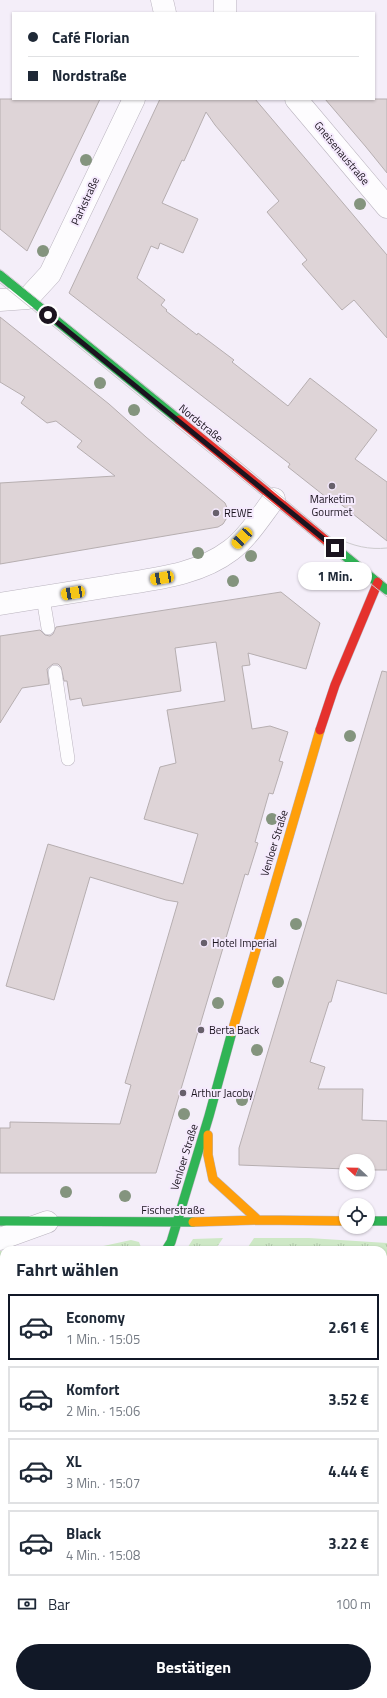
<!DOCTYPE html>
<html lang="de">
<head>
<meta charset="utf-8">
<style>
  :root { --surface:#fff; --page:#f2f2f3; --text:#1f2937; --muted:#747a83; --line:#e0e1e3; --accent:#111827 }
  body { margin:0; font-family:"Titillium Web",sans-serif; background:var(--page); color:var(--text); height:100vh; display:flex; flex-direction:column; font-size:15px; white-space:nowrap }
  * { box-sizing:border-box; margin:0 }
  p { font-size:13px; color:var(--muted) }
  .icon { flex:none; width:22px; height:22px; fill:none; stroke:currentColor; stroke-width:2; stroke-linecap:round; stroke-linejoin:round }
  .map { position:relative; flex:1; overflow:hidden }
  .side { position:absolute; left:0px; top:1246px; width:387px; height:452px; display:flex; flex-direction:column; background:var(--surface); border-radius:12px 12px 0 0; box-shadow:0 1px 3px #0004 }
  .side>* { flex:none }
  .banner { position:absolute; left:12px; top:12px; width:363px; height:88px; border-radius:0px; box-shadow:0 1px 3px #0004; display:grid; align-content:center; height:88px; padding:0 16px; background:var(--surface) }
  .needle { width:26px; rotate:292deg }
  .fabs { position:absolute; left:339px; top:1154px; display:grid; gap:8px }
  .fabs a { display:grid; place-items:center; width:36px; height:36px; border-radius:50%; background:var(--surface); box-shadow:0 1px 3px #0004; font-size:20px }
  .end { position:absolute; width:18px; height:18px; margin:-9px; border:5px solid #1b141f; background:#fff; box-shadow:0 0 0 2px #fff }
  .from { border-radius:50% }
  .bubble { position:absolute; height:28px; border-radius:14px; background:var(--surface); box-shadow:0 1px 3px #0004; font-size:13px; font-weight:700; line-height:28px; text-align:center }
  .car { position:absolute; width:12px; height:24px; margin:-12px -6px; border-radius:5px; box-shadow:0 0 3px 1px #0007; background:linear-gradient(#f5c518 24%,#345 0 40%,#f5c518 0 76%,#345 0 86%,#f5c518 0) }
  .banner b { display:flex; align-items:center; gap:14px; height:38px; font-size:15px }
  .banner b+b { border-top:1px solid var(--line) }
  .banner i { width:10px; height:10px; background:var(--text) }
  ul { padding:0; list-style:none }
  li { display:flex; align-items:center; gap:12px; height:66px; margin:0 8px 6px; padding:0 8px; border:2px solid var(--line); border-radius:0px }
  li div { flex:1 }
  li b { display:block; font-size:15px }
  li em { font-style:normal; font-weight:700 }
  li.on { border-color:var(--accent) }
  li>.icon { width:36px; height:36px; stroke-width:1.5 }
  h2 { padding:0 16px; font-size:18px; line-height:48px }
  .pay { display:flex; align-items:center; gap:10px; height:44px; padding:0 16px; font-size:15px }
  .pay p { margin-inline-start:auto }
  .action { display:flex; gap:8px; margin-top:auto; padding:8px 16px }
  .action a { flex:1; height:46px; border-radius:24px; background:var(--accent); color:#fff; font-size:16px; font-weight:700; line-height:46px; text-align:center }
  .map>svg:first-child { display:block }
  .grass { fill:url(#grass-tufts) }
  .building { fill:#ded4d7; stroke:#b6aeb0 }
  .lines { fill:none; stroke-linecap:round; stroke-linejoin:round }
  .lane-casing { stroke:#bab4bf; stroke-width:14 }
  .street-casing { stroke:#bab4bf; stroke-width:23 }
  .fast-casing { stroke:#bab4bf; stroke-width:10 }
  .slow-casing { stroke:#bab4bf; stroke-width:10 }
  .jam-casing { stroke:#bab4bf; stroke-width:10 }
  .lane { stroke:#fdfcfe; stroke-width:13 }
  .street { stroke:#fdfcfe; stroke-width:22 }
  .fast { stroke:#30b455; stroke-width:9 }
  .slow { stroke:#ff9f0a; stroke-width:9 }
  .jam { stroke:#e5322d; stroke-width:9 }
  .tram { stroke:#cdcbce; stroke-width:1 }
  .tree { fill:#84947e }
  .route { stroke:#1b141f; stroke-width:5 }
  .poi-dot { fill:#67606b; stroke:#f5eafd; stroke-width:1.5 }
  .labels { text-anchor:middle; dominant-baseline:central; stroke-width:4; stroke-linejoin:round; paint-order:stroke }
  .street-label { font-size:11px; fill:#1b141f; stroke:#f5eafd }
  .poi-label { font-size:11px; fill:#1b141f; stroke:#f5eafd; text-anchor:start }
</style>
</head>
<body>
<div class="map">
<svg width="387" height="1698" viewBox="0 0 387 1698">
  <defs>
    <pattern id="grass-tufts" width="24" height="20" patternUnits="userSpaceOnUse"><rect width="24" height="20" fill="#cee8c6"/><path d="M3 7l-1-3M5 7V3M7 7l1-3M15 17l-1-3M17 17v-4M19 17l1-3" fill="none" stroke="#b0c6aa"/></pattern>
  </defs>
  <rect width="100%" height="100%" fill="#f4eef9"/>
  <path class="grass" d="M223 1238 215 1250H186L193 1239Z
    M254 1238H309L387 1243V1297H383V1250H246Z
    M131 1240 139 1242 142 1250H61H85Z
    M0 1251H4V1274L0 1275Z"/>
  <path class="building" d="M0 99H100L27 251 0 229Z
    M160 99H255L387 255V338L354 300 342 310 302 264 307 260 267 212 279 201 215 125 206 112 184 161 182 160 162 203 198 219 183 253 160 243 158 249 151 246 137 278 165 300 161 305 167 310 166 311 197 335 198 333 234 360 232 362 288 406 310 378 377 430 355 459 387 482V541L338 502 336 505 288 467 290 464 69 293Z
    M325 99H387V173L366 147Z
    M0 317 109 404 146 437 225 503 228 510V516L223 524 218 527 0 564V483L115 476 77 447 82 441 56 421 47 423 21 403 25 397 0 382Z
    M281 592 320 623 306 669 248 653 250 665 242 666 252 729 270 726 288 732 279 761 283 762 273 794 269 793 255 842 258 843 248 875 245 874 156 1173H0V1128H10V1122L120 1124 131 1085 125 1083 178 902 166 900 90 877 54 1000 6 986 48 844 183 884 198 834 144 819 160 767 176 763 167 710 225 701 216 642 175 648 181 691 83 706 81 698 70 700 67 681H64L61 667 58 664H53L47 669 49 684 22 688 0 723V636L40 630 45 635 50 636 53 634 56 627Z
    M382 671 387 672V994L337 980 331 1002H329L310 1062 325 1067 318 1089H363L362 1120 387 1121V1170H368V1161H346V1169L239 1165V1148Z"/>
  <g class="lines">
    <defs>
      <path id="lane" d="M43 598 48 628
        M55 672 68 759
        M0 1580H4"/>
      <path id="street" d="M162 0 165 13
        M225 0V13
        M296 99 387 207
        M0 300 28 298 50 274 134 99
        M0 604C37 598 74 592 111 586 152 579 197 576 231 550 248 537 261 516 274 499
        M0 1239 47 1222
        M0 1381 4 1384"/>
      <path id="fast" d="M0 275 179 420
        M329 543 387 590
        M0 1221 193 1222
        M368 1221H387
        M166 1250 171 1242 209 1116 232 1032
        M0 1286H4"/>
      <path id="slow" d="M232 1032 320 730
        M208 1135V1155L213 1179 258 1220
        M193 1222 258 1220 346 1221
        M383 1313H387"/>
      <path id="jam" d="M179 420 329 543
        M320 730 335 685 378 582
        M0 1314H4"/>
    </defs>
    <use href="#lane" class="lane-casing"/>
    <use href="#street" class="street-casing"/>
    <use href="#fast" class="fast-casing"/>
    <use href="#slow" class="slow-casing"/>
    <use href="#jam" class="jam-casing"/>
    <use href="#lane" class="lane"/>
    <use href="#street" class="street"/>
    <use href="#fast" class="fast"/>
    <use href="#slow" class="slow"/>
    <use href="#jam" class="jam"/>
    <path class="tram" d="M0 269 240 462 387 584
      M0 283 387 597
      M337 538C353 546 369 550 387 548"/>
  </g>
  <g class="tree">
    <circle cx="86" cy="160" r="6"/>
    <circle cx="360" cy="204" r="6"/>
    <circle cx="43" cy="251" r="6"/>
    <circle cx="100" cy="383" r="6"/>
    <circle cx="134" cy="410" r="6"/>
    <circle cx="198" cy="553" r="6"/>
    <circle cx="251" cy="556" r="6"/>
    <circle cx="233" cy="581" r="6"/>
    <circle cx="311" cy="581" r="6"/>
    <circle cx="350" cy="736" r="6"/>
    <circle cx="272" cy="819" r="6"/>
    <circle cx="296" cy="924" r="6"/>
    <circle cx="278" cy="982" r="6"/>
    <circle cx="218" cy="1003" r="6"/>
    <circle cx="257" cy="1050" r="6"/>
    <circle cx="242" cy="1100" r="6"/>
    <circle cx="184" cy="1114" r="6"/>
    <circle cx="66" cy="1192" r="6"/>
    <circle cx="125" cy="1196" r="6"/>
  </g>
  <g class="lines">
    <path class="route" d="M48 315 335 548"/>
  </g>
  <g class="poi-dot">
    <circle cx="332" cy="486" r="4"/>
    <circle cx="216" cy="513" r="4"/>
    <circle cx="204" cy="943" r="4"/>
    <circle cx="201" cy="1030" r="4"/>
    <circle cx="183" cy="1093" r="4"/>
  </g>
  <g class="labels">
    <g class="street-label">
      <text transform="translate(342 153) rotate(50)">Gneisenaustraße</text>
      <text transform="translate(85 201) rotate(-65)">Parkstraße</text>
      <text transform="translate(201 423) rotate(39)">Nordstraße</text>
      <text transform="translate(274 843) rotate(-73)">Venloer Straße</text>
      <text transform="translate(184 1157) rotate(-73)">Venloer Straße</text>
      <text x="173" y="1210">Fischerstraße</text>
    </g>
    <g class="poi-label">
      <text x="332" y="499" text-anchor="middle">Marketim<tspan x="332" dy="13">Gourmet</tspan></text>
      <text x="224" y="513">REWE</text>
      <text x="212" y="943">Hotel Imperial</text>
      <text x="209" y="1030">Berta Back</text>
      <text x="191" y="1093">Arthur Jacoby</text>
    </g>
  </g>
</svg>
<div class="fabs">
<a><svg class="needle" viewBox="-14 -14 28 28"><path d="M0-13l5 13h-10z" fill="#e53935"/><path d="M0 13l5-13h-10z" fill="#747a83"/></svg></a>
<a><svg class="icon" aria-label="locate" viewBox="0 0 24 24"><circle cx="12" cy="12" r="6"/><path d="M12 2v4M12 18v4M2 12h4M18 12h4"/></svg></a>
</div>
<i class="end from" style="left:48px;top:315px"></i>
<i class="end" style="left:335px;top:548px"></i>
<div class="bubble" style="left:298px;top:562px;width:74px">1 Min.</div>
<i class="car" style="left:242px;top:538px;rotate:223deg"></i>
<i class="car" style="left:162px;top:578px;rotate:260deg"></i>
<i class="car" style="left:73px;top:593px;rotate:260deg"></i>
<div class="banner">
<b><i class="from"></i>Café Florian</b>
<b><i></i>Nordstraße</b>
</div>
<section class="side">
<h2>Fahrt wählen</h2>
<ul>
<li class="on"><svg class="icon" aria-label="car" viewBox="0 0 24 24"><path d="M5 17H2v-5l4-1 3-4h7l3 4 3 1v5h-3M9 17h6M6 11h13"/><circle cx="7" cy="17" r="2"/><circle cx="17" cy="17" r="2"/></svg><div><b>Economy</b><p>1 Min. · 15:05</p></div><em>2.61 €</em></li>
<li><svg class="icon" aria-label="car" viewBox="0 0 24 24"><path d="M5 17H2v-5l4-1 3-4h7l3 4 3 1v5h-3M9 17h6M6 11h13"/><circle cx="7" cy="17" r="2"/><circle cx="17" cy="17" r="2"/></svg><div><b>Komfort</b><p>2 Min. · 15:06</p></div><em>3.52 €</em></li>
<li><svg class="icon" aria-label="car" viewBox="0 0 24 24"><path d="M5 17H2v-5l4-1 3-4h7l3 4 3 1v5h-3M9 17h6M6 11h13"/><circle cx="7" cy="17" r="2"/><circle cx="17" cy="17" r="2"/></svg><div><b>XL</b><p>3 Min. · 15:07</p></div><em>4.44 €</em></li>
<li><svg class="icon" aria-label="car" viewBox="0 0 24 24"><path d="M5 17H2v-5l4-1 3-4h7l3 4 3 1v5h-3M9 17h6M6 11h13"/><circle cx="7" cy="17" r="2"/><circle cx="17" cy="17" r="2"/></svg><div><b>Black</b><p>4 Min. · 15:08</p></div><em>3.22 €</em></li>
</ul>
<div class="pay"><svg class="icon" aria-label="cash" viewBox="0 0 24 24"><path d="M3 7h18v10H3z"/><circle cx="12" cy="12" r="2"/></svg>Bar<p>100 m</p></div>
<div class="action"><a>Bestätigen</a></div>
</section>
</div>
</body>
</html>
